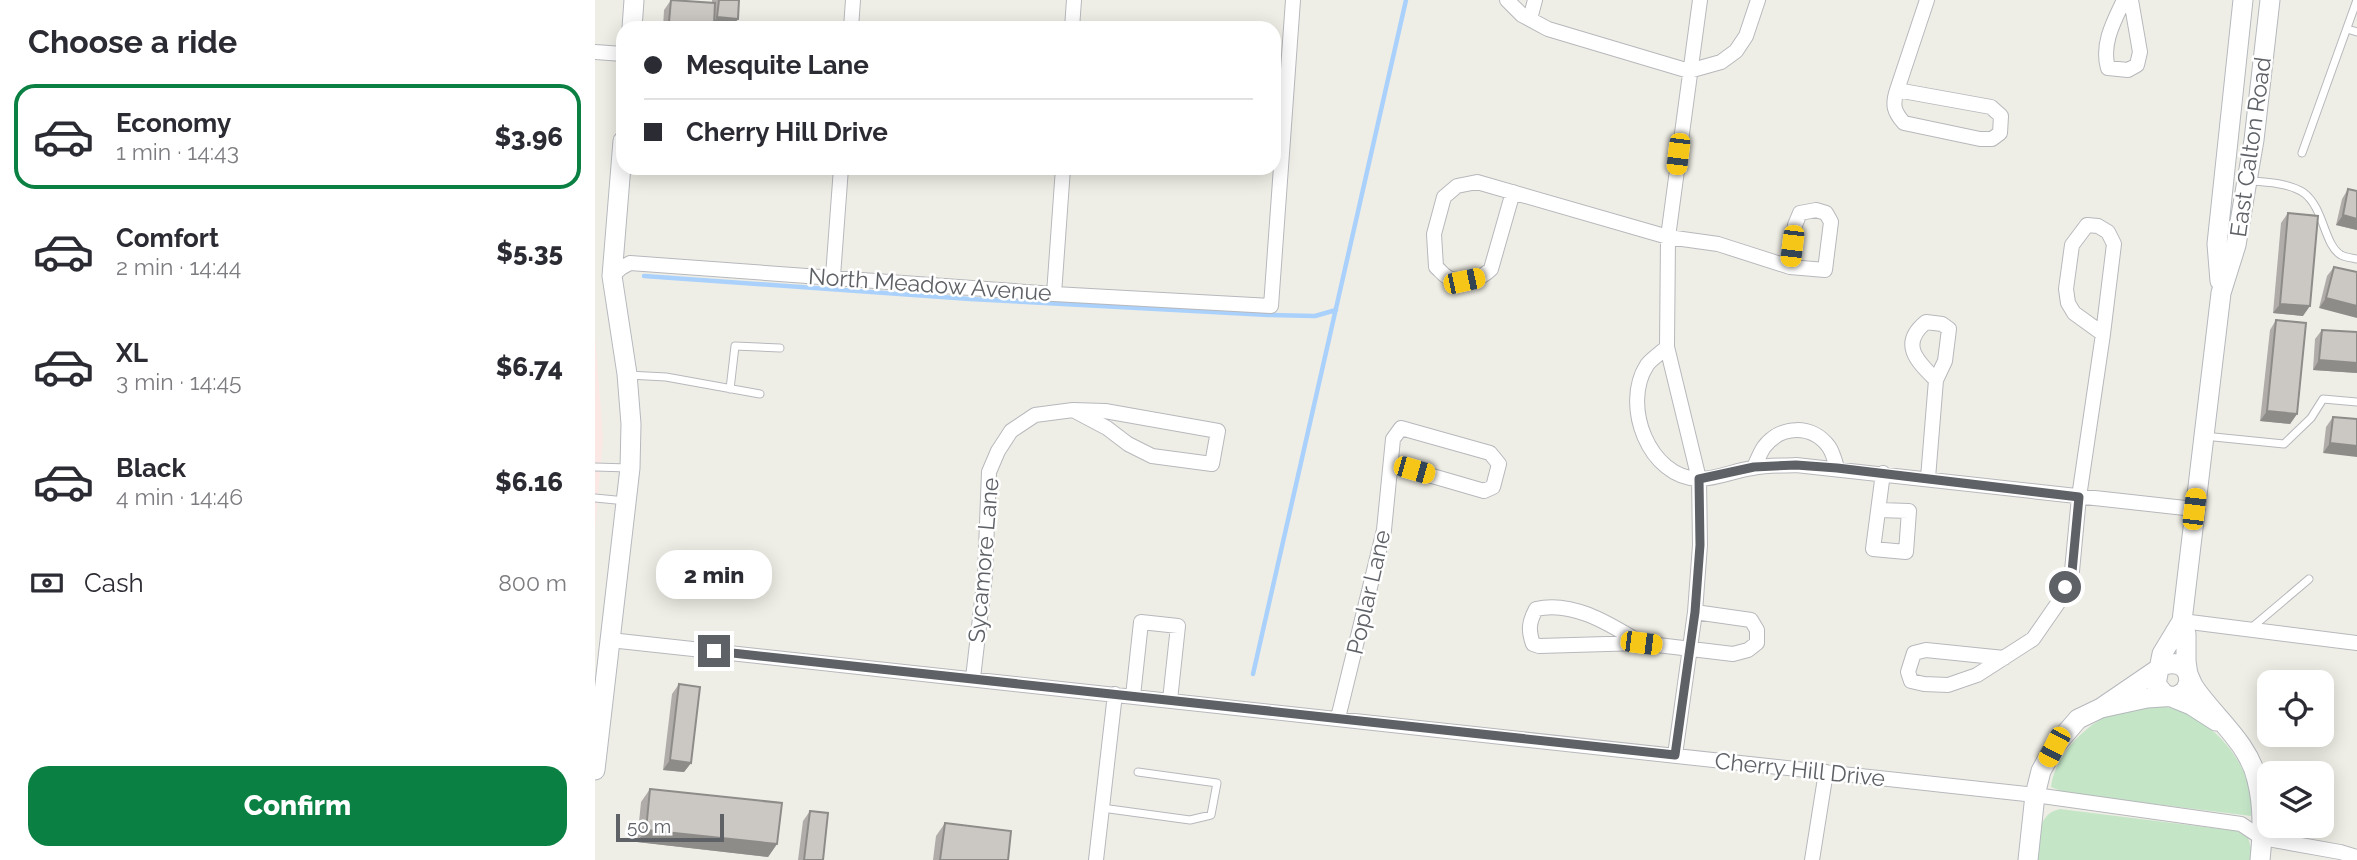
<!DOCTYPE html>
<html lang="en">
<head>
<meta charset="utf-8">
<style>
  :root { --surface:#fff; --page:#f7f7f7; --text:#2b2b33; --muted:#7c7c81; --line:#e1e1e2; --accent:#0b8043 }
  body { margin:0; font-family:Raleway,sans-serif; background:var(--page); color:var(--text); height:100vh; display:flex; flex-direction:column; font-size:26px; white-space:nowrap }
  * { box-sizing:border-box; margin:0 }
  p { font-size:23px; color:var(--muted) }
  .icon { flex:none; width:38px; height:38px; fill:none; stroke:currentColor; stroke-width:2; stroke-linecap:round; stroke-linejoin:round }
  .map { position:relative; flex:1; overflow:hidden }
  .details { display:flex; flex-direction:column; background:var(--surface); width:595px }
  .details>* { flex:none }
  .hud { position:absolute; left:21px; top:21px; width:665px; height:154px; border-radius:21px; box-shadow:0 4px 18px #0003; display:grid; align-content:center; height:154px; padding:0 28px; background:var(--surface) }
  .controls { position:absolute; left:1662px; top:670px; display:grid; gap:14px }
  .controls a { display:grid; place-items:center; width:77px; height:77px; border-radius:14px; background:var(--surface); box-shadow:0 4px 18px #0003; font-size:35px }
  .scale { position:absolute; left:21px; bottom:18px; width:108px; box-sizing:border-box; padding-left:7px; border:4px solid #5e6166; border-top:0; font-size:19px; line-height:24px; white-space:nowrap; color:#5e6166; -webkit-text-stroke:5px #fff; paint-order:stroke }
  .end { position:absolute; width:32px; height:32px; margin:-16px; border:9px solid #5e6166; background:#fff; box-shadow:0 0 0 4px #fff }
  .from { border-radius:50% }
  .bubble { position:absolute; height:49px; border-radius:21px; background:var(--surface); box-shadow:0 4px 18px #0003; font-size:23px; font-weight:800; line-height:49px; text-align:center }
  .car { position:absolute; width:21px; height:42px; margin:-21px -10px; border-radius:9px; box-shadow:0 0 5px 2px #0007; background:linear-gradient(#f5c518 24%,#345 0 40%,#f5c518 0 76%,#345 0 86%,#f5c518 0) }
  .hud b { display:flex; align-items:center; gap:24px; height:66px; font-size:26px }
  .hud b+b { border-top:2px solid var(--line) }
  .hud i { width:18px; height:18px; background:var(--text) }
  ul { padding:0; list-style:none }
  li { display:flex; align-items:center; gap:21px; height:105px; margin:0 14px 10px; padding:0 14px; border:4px solid transparent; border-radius:21px }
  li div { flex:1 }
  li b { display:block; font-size:26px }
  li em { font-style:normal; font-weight:800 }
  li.active { border-color:var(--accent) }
  li>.icon { width:63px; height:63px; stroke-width:1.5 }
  h2 { padding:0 28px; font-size:32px; line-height:84px }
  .pay { display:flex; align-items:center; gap:18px; height:77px; padding:0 28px; font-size:26px }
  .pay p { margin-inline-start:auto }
  .action { display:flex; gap:14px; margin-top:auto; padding:14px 28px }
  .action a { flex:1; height:80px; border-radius:21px; background:var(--accent); color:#fff; font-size:28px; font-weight:800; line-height:80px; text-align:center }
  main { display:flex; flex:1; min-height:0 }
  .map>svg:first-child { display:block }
  .medical { fill:#fbe8e4 }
  .green { fill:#c4e6c7 }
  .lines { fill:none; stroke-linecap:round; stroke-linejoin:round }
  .stream { stroke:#aad1fc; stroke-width:4.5 }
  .lane-casing { stroke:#b7b8bc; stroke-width:9 }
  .street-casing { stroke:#b7b8bc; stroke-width:16 }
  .secondary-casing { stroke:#b5b8bd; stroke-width:21 }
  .lane { stroke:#fff; stroke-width:7 }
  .street { stroke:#fff; stroke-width:14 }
  .secondary { stroke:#fff; stroke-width:19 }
  .wall { fill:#afaca9 }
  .shaded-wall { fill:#8e8c89 }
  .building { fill:#cbc8c4; stroke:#8e8c89; stroke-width:2 }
  .route { stroke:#5e6166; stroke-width:9 }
  .labels { text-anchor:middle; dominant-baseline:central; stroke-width:5; stroke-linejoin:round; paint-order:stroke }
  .street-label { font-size:23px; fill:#5e6166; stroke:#fff }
</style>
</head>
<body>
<main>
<section class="details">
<h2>Choose a ride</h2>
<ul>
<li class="active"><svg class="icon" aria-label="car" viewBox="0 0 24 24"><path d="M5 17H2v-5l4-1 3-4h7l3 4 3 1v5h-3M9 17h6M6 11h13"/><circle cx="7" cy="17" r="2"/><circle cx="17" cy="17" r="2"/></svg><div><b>Economy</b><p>1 min · 14:43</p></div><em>$3.96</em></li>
<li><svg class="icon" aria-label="car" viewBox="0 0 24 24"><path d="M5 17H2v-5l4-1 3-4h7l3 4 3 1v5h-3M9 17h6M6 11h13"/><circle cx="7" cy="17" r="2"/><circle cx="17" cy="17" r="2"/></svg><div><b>Comfort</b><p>2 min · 14:44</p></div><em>$5.35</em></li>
<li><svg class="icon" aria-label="car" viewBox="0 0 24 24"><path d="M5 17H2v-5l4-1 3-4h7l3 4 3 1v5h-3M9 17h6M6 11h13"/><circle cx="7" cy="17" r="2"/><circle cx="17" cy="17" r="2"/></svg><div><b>XL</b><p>3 min · 14:45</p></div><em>$6.74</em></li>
<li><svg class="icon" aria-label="car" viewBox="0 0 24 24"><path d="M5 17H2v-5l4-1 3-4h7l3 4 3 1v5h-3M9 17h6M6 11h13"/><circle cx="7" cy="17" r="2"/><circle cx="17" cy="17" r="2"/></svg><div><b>Black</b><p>4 min · 14:46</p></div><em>$6.16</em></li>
</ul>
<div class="pay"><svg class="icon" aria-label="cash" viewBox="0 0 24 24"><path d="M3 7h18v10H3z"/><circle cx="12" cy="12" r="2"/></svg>Cash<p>800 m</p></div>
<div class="action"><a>Confirm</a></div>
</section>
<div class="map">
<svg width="1762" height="860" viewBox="0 0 1762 860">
  <rect width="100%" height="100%" fill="#efeee6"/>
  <path class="medical" d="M0 334 8 438 0 532Z"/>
  <path class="green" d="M1567 706C1615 714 1662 765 1656 816L1471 793 1456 787C1459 756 1493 721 1523 711 1536 706 1553 707 1567 706Z
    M1465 809 1642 831 1653 838 1657 851 1656 860H1442C1444 840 1441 814 1465 809Z"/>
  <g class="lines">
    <path class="stream" d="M49 276 375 299 673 315 720 316 741 310
      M658 674 811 0"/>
    <defs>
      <path id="lane" d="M1752 29 1762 32
        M1707 153 1762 0
        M1654 181C1672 182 1694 183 1709 193 1729 208 1729 245 1746 255 1749 257 1757 258 1762 259
        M33 375 71 377 165 394
        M135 389 140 346 185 348
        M1609 436 1689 444 1716 418 1728 399 1762 402
        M0 467 34 468
        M0 498 31 501
        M1655 629 1714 579
        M507 808 595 820 616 815 622 783 543 772"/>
      <path id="street" d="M912 0 927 15 953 29 1094 71 1126 62 1141 51 1151 36 1163 0
        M1529 0C1519 21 1506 44 1513 68L1533 70 1542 65 1545 52 1536 0
        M935 19 940 0
        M256 28 258 0
        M477 28 479 0
        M0 52 28 54
        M1302 90 1396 107 1406 116 1405 133 1397 139H1385L1309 123C1299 112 1297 105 1302 90L1332 0
        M918 192 896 269C886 279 868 285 854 278 849 276 845 270 841 267L839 234 849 197 862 186 882 182 1073 237 1123 244 1195 267 1230 270 1236 222 1231 213 1221 210 1205 213 1200 225 1195 267
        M17 276 26 268 35 263 459 294 676 306 698 0
        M238 276 246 168
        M459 294 468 168
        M1072 347C1066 353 1056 359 1052 365 1026 405 1054 478 1104 479 1122 479 1141 470 1158 468 1172 465 1187 466 1201 465L1599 509
        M1159 467C1162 461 1165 453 1169 447 1186 425 1217 424 1234 447 1238 453 1240 461 1242 468
        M1333 478 1341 380 1350 361 1354 329 1347 324 1331 322C1304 344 1322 361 1341 380
        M1284 510 1314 511 1311 552 1278 549 1288 473
        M1587 621 1762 643
        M15 640 1440 795 1646 824 1667 838 1745 852 1762 857
        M1046 643C1016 625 978 600 941 609 934 622 933 630 938 644L944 646 1046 643 1138 654 1153 650 1162 643V630L1156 620 1100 612
        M1409 658 1331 650 1319 653 1313 672 1316 681 1329 684 1353 685 1382 675 1438 639 1463 603 1477 571 1484 497 1508 334 1519 244 1513 232 1503 226 1492 225 1477 245 1471 289 1473 303 1479 313 1508 334
        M378 678 390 575 394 472 403 451 416 431 440 415 478 410 510 411 623 431 617 464 557 456 533 444 512 428 478 410
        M538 696 546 622 583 626 575 700
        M743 718 789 530 798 439 806 428 895 453 904 464 898 487 889 491 796 464
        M1080 755 1100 612 1105 545 1104 479 1072 347 1073 237 1105 0
        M501 860 520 694
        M1217 860 1231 772"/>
      <path id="secondary" d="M37 28 39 0
        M1625 281 1622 244 1648 0
        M1587 621 1567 654 1561 684 1569 694 1596 705 1621 721
        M1506 708 1552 698 1582 696 1590 691 1594 682 1591 661V634L1587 621 1626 293 1641 245 1659 140 1675 0
        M0 770 35 468 36 424 32 374 17 276 28 141
        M1433 860 1440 795 1446 771 1459 747 1483 719 1506 708 1569 665C1576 663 1583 662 1589 668 1594 673 1595 681 1599 687 1619 717 1654 743 1662 780 1669 807 1668 833 1665 860"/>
    </defs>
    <use href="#lane" class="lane-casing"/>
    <use href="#street" class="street-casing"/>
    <use href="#secondary" class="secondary-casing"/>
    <use href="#lane" class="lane"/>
    <use href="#street" class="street"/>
    <use href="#secondary" class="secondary"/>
  </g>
  <path class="wall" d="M76 0 117 3V0H144L116 28H68L69 10Z
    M1753 189 1762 191V230L1741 225 1747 199Z
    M1693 213 1708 316 1678 313 1686 223Z
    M1739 267 1762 272 1724 308 1732 276Z
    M1681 320 1702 414 1695 424 1665 421 1675 330Z
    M1727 330 1762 373 1718 370 1720 339Z
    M1738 417 1762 419 1728 453 1731 427Z
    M84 684 96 763 89 772 68 770 77 694Z
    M55 789 182 844 173 857 42 842 46 802Z
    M215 811 228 860H203L208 821Z
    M350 823 413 860H338L341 836Z"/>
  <path class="shaded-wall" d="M122 17 143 19 137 28H70L74 22 117 25Z
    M1748 215 1762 219V230L1741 225Z
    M1731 298 1762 306V318L1724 308Z
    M1685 304 1715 306 1708 316 1678 313Z
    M1724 360 1762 363V373L1718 370Z
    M1672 411 1702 414 1695 424 1665 421Z
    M1735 443 1762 446V457L1728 453Z
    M75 760 96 763 89 772 68 770Z
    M51 830 182 844 173 857 42 842Z"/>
  <path class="building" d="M76 0 120 3 119 25 74 22Z
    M124 0H144L143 19 122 17Z
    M1753 189 1762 191V219L1748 215Z
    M1693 213 1723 216 1715 306 1685 304Z
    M1739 267 1762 272V306L1731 298Z
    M1681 320 1711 323 1702 414 1672 411Z
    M1727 330 1762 332V363L1724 360Z
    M1738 417 1762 419V446L1735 443Z
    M84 684 105 687 96 763 75 760Z
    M55 789 187 803 182 844 51 830Z
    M215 811 233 813 228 860H209Z
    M350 823 416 831 413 860H345Z"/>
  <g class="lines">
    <path class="route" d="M119 651 1080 755 1100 612 1105 545 1104 479 1159 467 1201 465 1242 468 1484 497 1477 572 1470 587"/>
  </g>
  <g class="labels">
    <g class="street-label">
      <text transform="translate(1655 147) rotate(-82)">East Calton Road</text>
      <text transform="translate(335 284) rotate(4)">North Meadow Avenue</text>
      <text transform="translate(388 560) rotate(-85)">Sycamore Lane</text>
      <text transform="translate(773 592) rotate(-77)">Poplar Lane</text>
      <text transform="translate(1205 769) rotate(6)">Cherry Hill Drive</text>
    </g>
  </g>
</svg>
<div class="controls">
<a><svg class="icon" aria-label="locate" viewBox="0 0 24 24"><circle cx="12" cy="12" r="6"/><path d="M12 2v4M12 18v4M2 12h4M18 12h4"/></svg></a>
<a><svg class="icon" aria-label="layers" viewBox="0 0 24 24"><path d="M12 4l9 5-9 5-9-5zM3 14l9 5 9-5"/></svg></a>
</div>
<div class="scale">50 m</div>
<i class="end from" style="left:1470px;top:587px"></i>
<i class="end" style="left:119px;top:651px"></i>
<div class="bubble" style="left:61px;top:550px;width:116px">2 min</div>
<i class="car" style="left:1083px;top:154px;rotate:187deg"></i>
<i class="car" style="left:1197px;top:246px;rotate:187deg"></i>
<i class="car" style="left:869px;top:281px;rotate:78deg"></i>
<i class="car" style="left:819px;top:470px;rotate:106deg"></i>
<i class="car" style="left:1599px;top:509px;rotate:7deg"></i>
<i class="car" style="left:1046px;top:643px;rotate:97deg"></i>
<i class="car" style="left:1459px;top:747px;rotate:208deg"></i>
<div class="hud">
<b><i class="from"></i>Mesquite Lane</b>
<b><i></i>Cherry Hill Drive</b>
</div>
</div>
</main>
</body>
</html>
